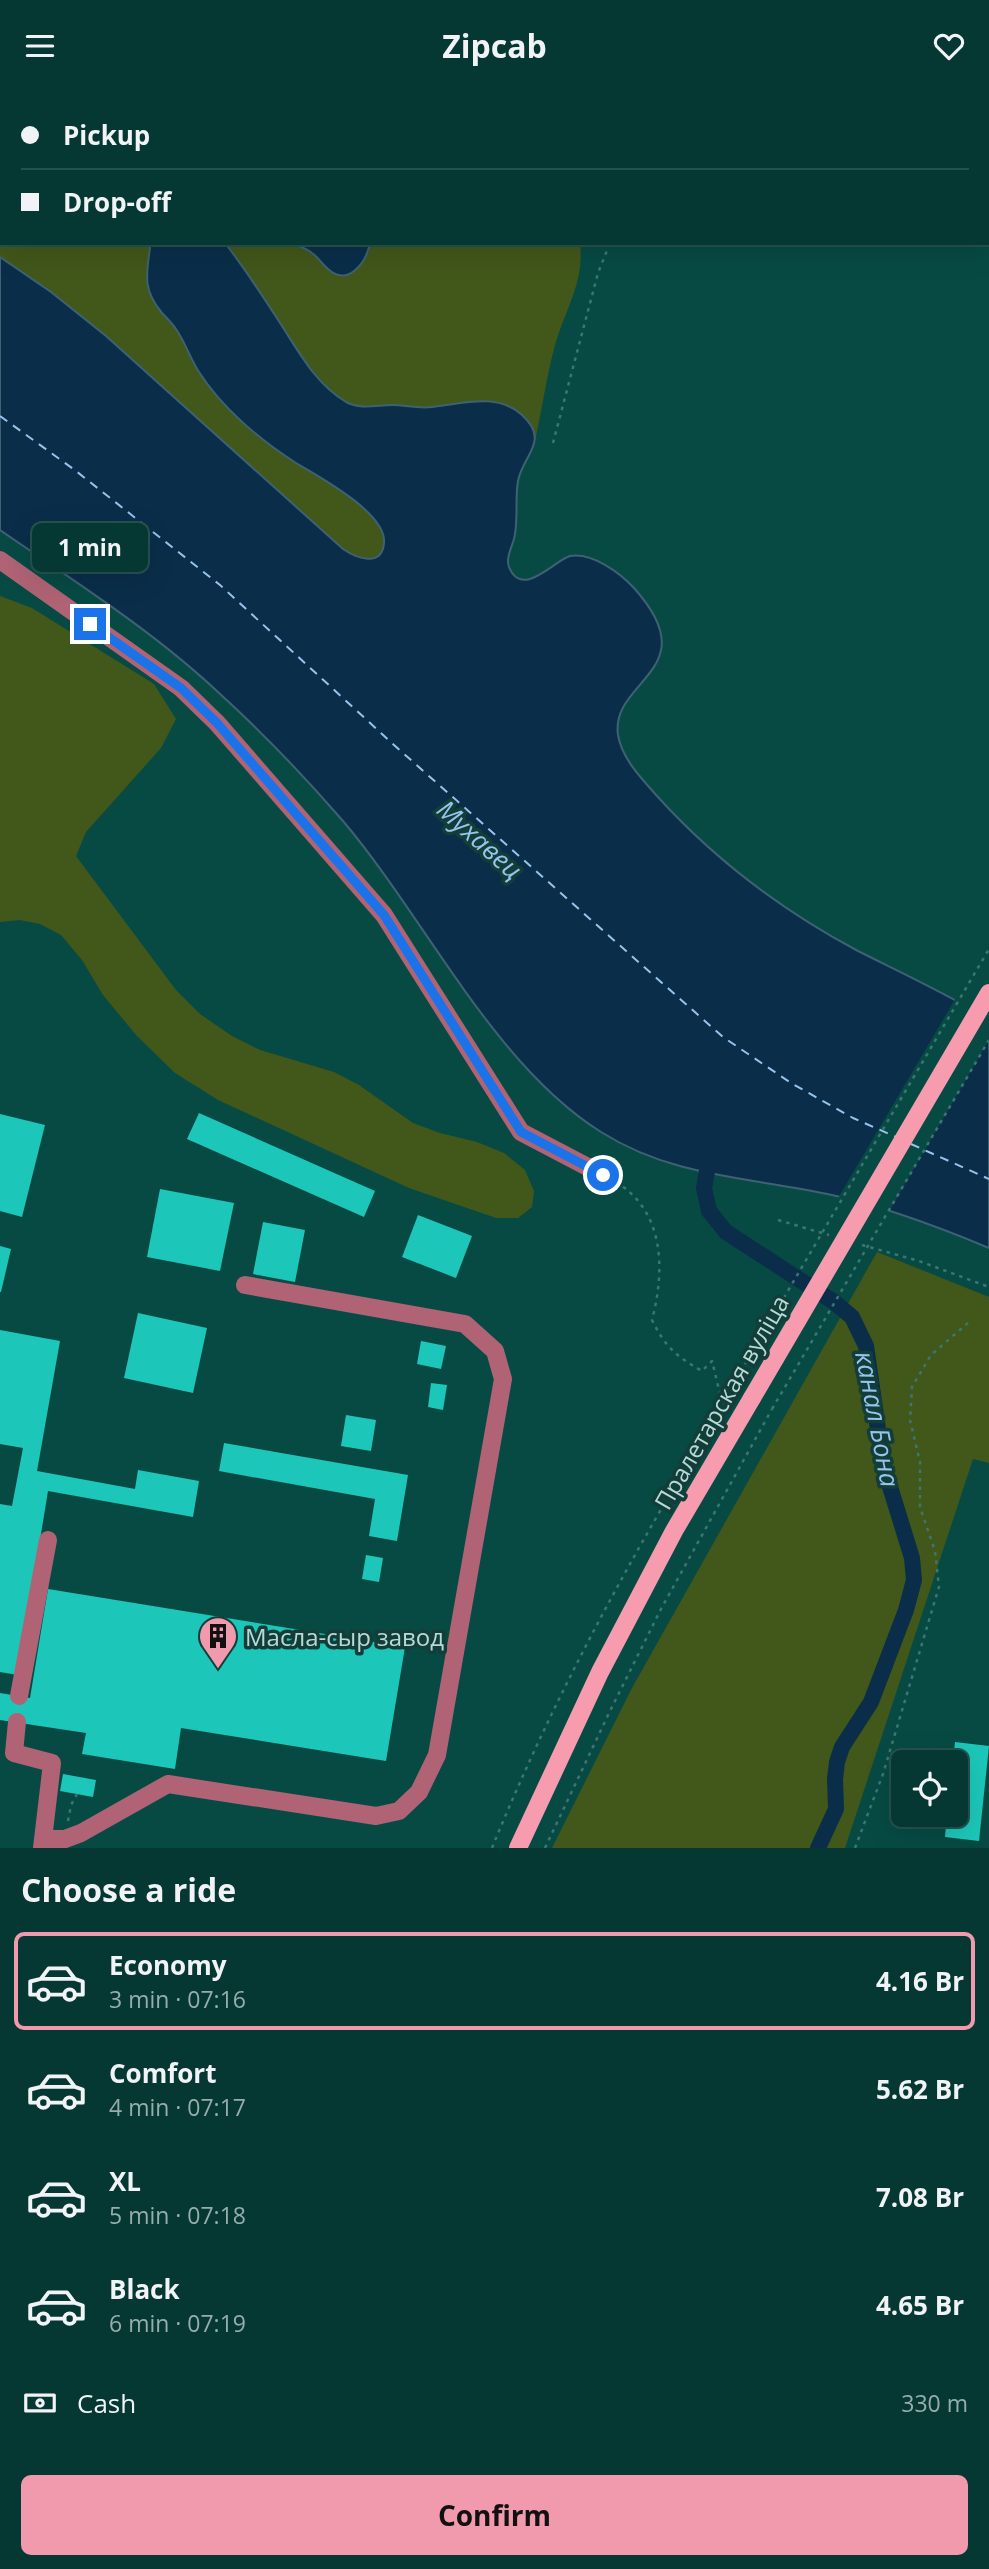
<!DOCTYPE html>
<html lang="en">
<head>
<meta charset="utf-8">
<style>
  :root { --surface:#053833; --page:#0e3f3b; --text:#f1f3f6; --muted:#97acac; --line:#26524e; --accent:#f29aad }
  body { margin:0; font-family:"Open Sans",sans-serif; background:var(--page); color:var(--text); height:100vh; display:flex; flex-direction:column; font-size:26px; white-space:nowrap }
  * { box-sizing:border-box; margin:0 }
  p { font-size:23px; color:var(--muted) }
  .icon { flex:none; width:38px; height:38px; fill:none; stroke:currentColor; stroke-width:2; stroke-linecap:round; stroke-linejoin:round }
  .map { position:relative; height:1757px; overflow:hidden }
  .details { display:flex; flex-direction:column; background:var(--surface); flex:1 }
  .details>* { flex:none }
  .banner { position:absolute; left:0px; top:0px; width:990px; height:154px; box-shadow:0 7px 28px #0002,0 0 0 2px var(--line); display:grid; align-content:center; height:154px; padding:0 21px; background:var(--surface) }
  .buttons { position:absolute; left:891px; top:1659px; display:grid; gap:14px }
  .buttons a { display:grid; place-items:center; width:77px; height:77px; border-radius:10px; background:var(--surface); box-shadow:0 7px 28px #0002,0 0 0 2px var(--line); font-size:35px }
  .end { position:absolute; width:32px; height:32px; margin:-16px; border:9px solid #1a73e8; background:#fff; box-shadow:0 0 0 4px #fff }
  .from { border-radius:50% }
  .bubble { position:absolute; height:49px; border-radius:10px; background:var(--surface); box-shadow:0 7px 28px #0002,0 0 0 2px var(--line); font-size:23px; font-weight:700; line-height:49px; text-align:center }
  .banner b { display:flex; align-items:center; gap:24px; height:66px; font-size:26px }
  .banner b+b { border-top:2px solid var(--line) }
  .banner i { width:18px; height:18px; background:var(--text) }
  ul { padding:0; list-style:none }
  li { display:flex; align-items:center; gap:21px; height:98px; margin:0 14px 10px; padding:0 7px; border:4px solid transparent; border-radius:10px }
  li div { flex:1 }
  li b { display:block; font-size:26px }
  li em { font-style:normal; font-weight:700 }
  li.current { border-color:var(--accent) }
  li>.icon { width:63px; height:63px; stroke-width:1.5 }
  h2 { padding:0 21px; font-size:32px; line-height:84px }
  .pay { display:flex; align-items:center; gap:18px; height:77px; padding:0 21px; font-size:26px }
  .pay p { margin-inline-start:auto }
  .action { display:flex; gap:14px; margin-top:auto; padding:14px 21px }
  .action a { flex:1; height:80px; border-radius:10px; background:var(--accent); color:#111; font-size:28px; font-weight:700; line-height:80px; text-align:center }
  header { display:flex; justify-content:space-between; align-items:center; height:91px; padding:0 21px; background:var(--surface); font-size:32px; font-weight:700 }
  .map>svg:first-child { display:block }
  .green { fill:#42571a }
  .water { fill:#0a2e49; stroke:#3e6273; stroke-width:2 }
  .pier { fill:#074a44 }
  .lines { fill:none; stroke-linecap:round; stroke-linejoin:round }
  .canal { stroke:#0a2e49; stroke-width:16 }
  .ferry { stroke:#96c4ec; stroke-width:2; stroke-dasharray:9 7; stroke-linecap:butt }
  .building { fill:#1cc7b9 }
  .path { stroke:#3c7670; stroke-width:2.5; stroke-dasharray:3.5 5; stroke-linecap:butt }
  .minor { stroke:#af6375; stroke-width:18 }
  .major { stroke:#f79baf; stroke-width:18 }
  .path-bridge { stroke:#3c7670; stroke-width:2.5; stroke-dasharray:3.5 5; stroke-linecap:butt }
  .major-bridge { stroke:#f79baf; stroke-width:18 }
  .route { stroke:#1a73e8; stroke-width:9 }
  .labels { text-anchor:middle; dominant-baseline:central; stroke-width:7; stroke-linejoin:round; paint-order:stroke }
  .street-label { font-size:24px; fill:#b6dad5; stroke:#133d38 }
  .poi-label { font-size:24px; fill:#b6dad5; stroke:#133d38; text-anchor:start }
  .water-label { font-size:26px; font-style:italic; fill:#96c4ec; stroke:#133d38 }
</style>
</head>
<body>
<header><svg class="icon" aria-label="menu" viewBox="0 0 24 24"><path d="M4 6h16M4 12h16M4 18h16"/></svg>Zipcab<svg class="icon" aria-label="heart" viewBox="0 0 24 24"><path d="M12 20l-8-8c-3-5 5-10 8-4 3-6 11-1 8 4z"/></svg></header>
<div class="map">
<svg width="989" height="1757" viewBox="0 0 989 1757">
  <rect width="100%" height="100%" fill="#074a44"/>
  <path class="green" d="M0 0H128L129 2H2V152H148L150 157C146 185 143 199 162 222 167 227 172 232 176 238 185 251 190 267 199 281 222 317 260 349 296 371 318 385 387 422 384 452 382 477 356 467 343 458L106 245 51 201 0 166Z
    M226 152C258 152 294 145 320 169L368 163 370 152H580C585 192 564 220 554 258 546 288 542 319 535 350 532 337 528 333 518 324 491 301 464 313 432 316 419 318 408 315 395 314 383 314 370 318 358 316 316 307 255 189 226 152Z
    M0 505 32 517 154 593 176 628 161 657 86 741 76 765 176 899 200 923 232 945 260 959 334 981 359 994 413 1032 440 1042 477 1051 504 1062 525 1079 534 1100 532 1116 518 1127H496L409 1097 218 1009 175 982 136 944 103 904 82 869 61 844 40 833 20 829 0 831Z
    M877 1161 989 1206V1372L973 1368 845 1757H552L632 1597Z"/>
  <path class="water" d="M148 152H225C246 179 264 207 282 235 300 263 317 294 346 311 361 319 377 314 392 314 406 314 418 318 432 316 462 313 497 301 522 324 551 350 522 365 518 390 515 407 518 426 515 443 514 453 505 466 509 476 522 509 556 468 570 465 592 461 620 482 634 497 708 580 610 588 618 644 622 668 642 688 657 705 714 768 783 820 858 860 902 882 947 903 989 928V1157C939 1136 886 1116 832 1104 751 1086 674 1087 601 1041 493 973 426 828 343 730 304 685 263 642 219 602 153 540 74 490 0 439V166L51 201 106 245 343 458C356 467 382 477 384 452 387 422 318 385 296 372 260 349 222 317 199 281 190 267 185 251 176 238 172 232 167 227 162 222 143 199 146 185 150 157Z
    M291 152H370C366 172 348 196 328 178 322 173 318 166 312 162 306 157 298 155 291 152Z"/>
  <path class="pier" d="M957 905 989 924V949L887 1124 837 1109Z"/>
  <g class="lines">
    <path class="canal" d="M710 1063 704 1097 709 1120 726 1141 834 1211 852 1226 866 1255 883 1373 912 1467 914 1489 906 1519 871 1611 842 1656 837 1671 835 1688 836 1718 818 1757"/>
    <path class="ferry" d="M0 325 76 380 220 494 394 654 723 946 791 992 853 1027 896 1046
      M911 1053 989 1088"/>
  </g>
  <path class="building" d="M199 1022 375 1100 364 1126 187 1048Z
    M0 1023 45 1034 22 1126 0 1120Z
    M160 1098 234 1112 220 1180 147 1166Z
    M418 1124 472 1145 456 1187 402 1166Z
    M263 1131 305 1139 295 1191 253 1183Z
    M0 1155 11 1158 1 1201H0Z
    M138 1222 207 1237 193 1302 124 1287Z
    M0 1239 60 1250 37 1380 135 1398 138 1379 199 1390 193 1426 48 1400 18 1584 0 1581V1413L12 1415 23 1357 0 1353Z
    M421 1250 446 1255 441 1278 417 1273Z
    M431 1292 447 1294 443 1319 428 1316Z
    M346 1324 376 1329 371 1360 341 1355Z
    M224 1352 408 1384 397 1450 369 1445 375 1408 219 1380Z
    M366 1464 383 1467 379 1491 362 1488Z
    M48 1498 405 1556 386 1670 181 1637 175 1678 82 1663 86 1642 0 1629V1602L30 1607Z
    M955 1651 989 1655 979 1750 945 1746 947 1724H956V1671H953Z
    M63 1683 96 1689 93 1706 60 1700Z"/>
  <g class="lines">
    <path class="path" d="M690 2 691 0
      M553 352 598 182 610 152
      M616 1091C665 1121 665 1179 652 1229 666 1257 676 1265 702 1280L712 1270 722 1311
      M778 1129 829 1144
      M862 1154 919 1170 989 1196
      M68 1730 71 1714 77 1703
      M492 1757C540 1639 599 1525 663 1415 686 1375 708 1334 732 1295
      M545 1757 609 1622 661 1518 772 1318
      M855 1757 883 1683 939 1496 935 1460 920 1416V1371L910 1329 912 1296 931 1264 969 1231"/>
    <path class="minor" d="M0 469 181 597 217 632 384 824 521 1041 603 1084
      M19 1605 48 1449
      M17 1631 14 1662 52 1672 42 1757
      M43 1748H65L81 1742 168 1693 376 1725 399 1720 419 1701 437 1664 503 1288 495 1260 465 1233 245 1194"/>
    <path class="major" d="M518 1757 600 1581 674 1440 752 1307"/>
    <path class="path-bridge" d="M732 1295 989 858
      M772 1318 989 949"/>
    <path class="major-bridge" d="M752 1307 989 902"/>
  </g>
  <g class="lines">
    <path class="route" d="M90 533 181 597 217 632 384 824 521 1041 603 1084"/>
  </g>
  <defs>
    <symbol id="building-pin" viewBox="-11 -11 22 30"><path d="M0 17L-7.5 6A9.5 9.5 0 1 1 7.5 6Z" fill="#f29aad" stroke="#133d38"/><path d="M-4-6H4V6H1V3H-1V6H-4ZM-2.5-4.3h1.7v1.8h-1.7ZM.8-4.3h1.7v1.8H.8ZM-2.5-1h1.7V.8h-1.7ZM.8-1h1.7V.8H.8Z" fill="#111"/></symbol>
  </defs>
  <g fill-rule="evenodd">
    <use href="#building-pin" x="196" y="1523" width="44" height="60"/>
  </g>
  <g class="labels">
    <g class="street-label">
      <text transform="translate(721 1311) rotate(-60)">Пралетарская вуліца</text>
    </g>
    <g class="poi-label">
      <text x="245" y="1545">Масла-сыр завод</text>
    </g>
    <g class="water-label">
      <text transform="translate(480 748) rotate(42)">Мухавец</text>
      <text transform="translate(878 1328) rotate(79)">канал Бона</text>
    </g>
  </g>
</svg>
<div class="buttons">
<a><svg class="icon" aria-label="locate" viewBox="0 0 24 24"><circle cx="12" cy="12" r="6"/><path d="M12 2v4M12 18v4M2 12h4M18 12h4"/></svg></a>
</div>
<i class="end from" style="left:603px;top:1084px"></i>
<i class="end" style="left:90px;top:533px"></i>
<div class="bubble" style="left:32px;top:432px;width:116px">1 min</div>
<div class="banner">
<b><i class="from"></i>Pickup</b>
<b><i></i>Drop-off</b>
</div>
</div>
<section class="details">
<h2>Choose a ride</h2>
<ul>
<li class="current"><svg class="icon" aria-label="car" viewBox="0 0 24 24"><path d="M5 17H2v-5l4-1 3-4h7l3 4 3 1v5h-3M9 17h6M6 11h13"/><circle cx="7" cy="17" r="2"/><circle cx="17" cy="17" r="2"/></svg><div><b>Economy</b><p>3 min · 07:16</p></div><em>4.16 Br</em></li>
<li><svg class="icon" aria-label="car" viewBox="0 0 24 24"><path d="M5 17H2v-5l4-1 3-4h7l3 4 3 1v5h-3M9 17h6M6 11h13"/><circle cx="7" cy="17" r="2"/><circle cx="17" cy="17" r="2"/></svg><div><b>Comfort</b><p>4 min · 07:17</p></div><em>5.62 Br</em></li>
<li><svg class="icon" aria-label="car" viewBox="0 0 24 24"><path d="M5 17H2v-5l4-1 3-4h7l3 4 3 1v5h-3M9 17h6M6 11h13"/><circle cx="7" cy="17" r="2"/><circle cx="17" cy="17" r="2"/></svg><div><b>XL</b><p>5 min · 07:18</p></div><em>7.08 Br</em></li>
<li><svg class="icon" aria-label="car" viewBox="0 0 24 24"><path d="M5 17H2v-5l4-1 3-4h7l3 4 3 1v5h-3M9 17h6M6 11h13"/><circle cx="7" cy="17" r="2"/><circle cx="17" cy="17" r="2"/></svg><div><b>Black</b><p>6 min · 07:19</p></div><em>4.65 Br</em></li>
</ul>
<div class="pay"><svg class="icon" aria-label="cash" viewBox="0 0 24 24"><path d="M3 7h18v10H3z"/><circle cx="12" cy="12" r="2"/></svg>Cash<p>330 m</p></div>
<div class="action"><a>Confirm</a></div>
</section>
</body>
</html>
